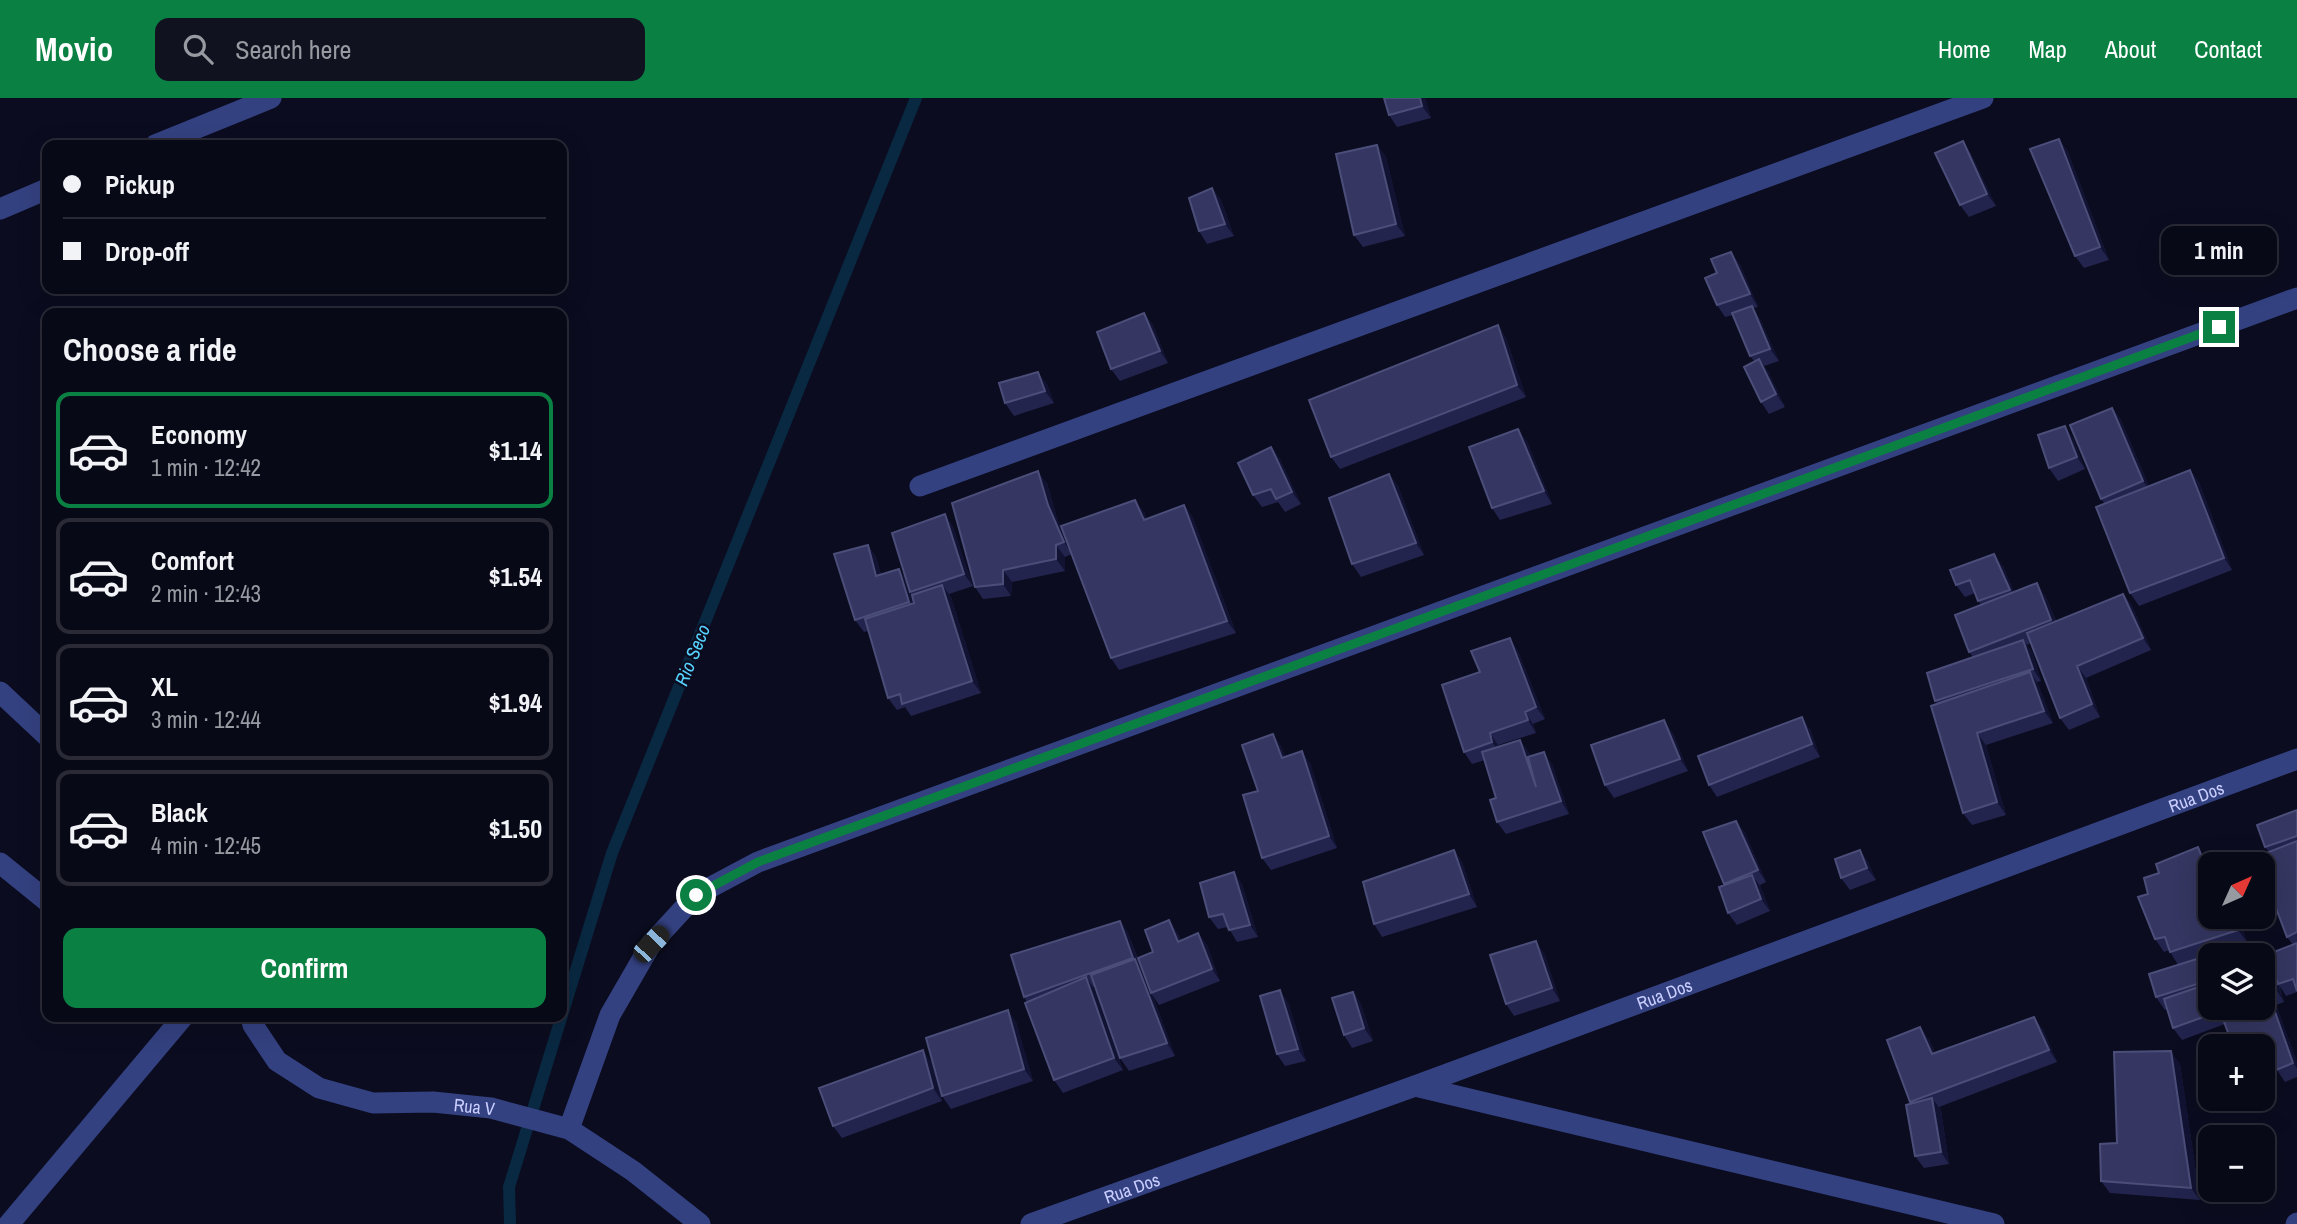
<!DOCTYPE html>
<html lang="en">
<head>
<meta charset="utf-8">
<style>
  :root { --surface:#080917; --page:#111220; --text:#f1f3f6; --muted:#989aa1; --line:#292a36; --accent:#0b8043 }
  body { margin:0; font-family:"Archivo Narrow",sans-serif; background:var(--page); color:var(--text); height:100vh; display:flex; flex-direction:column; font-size:26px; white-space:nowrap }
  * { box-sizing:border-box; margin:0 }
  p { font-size:23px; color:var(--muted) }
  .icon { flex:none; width:38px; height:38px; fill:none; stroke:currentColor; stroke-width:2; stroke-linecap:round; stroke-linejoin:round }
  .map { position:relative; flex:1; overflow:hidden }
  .sheet { position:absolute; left:42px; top:210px; width:525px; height:714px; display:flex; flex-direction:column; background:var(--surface); border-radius:14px; box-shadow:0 7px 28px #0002,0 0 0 2px var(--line) }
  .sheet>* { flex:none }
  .hud { position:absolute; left:42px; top:42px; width:525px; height:154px; border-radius:14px; box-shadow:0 7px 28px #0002,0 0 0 2px var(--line); display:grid; align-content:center; height:154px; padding:0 21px; background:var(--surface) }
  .needle { width:46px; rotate:45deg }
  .controls { position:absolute; left:2198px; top:754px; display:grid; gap:14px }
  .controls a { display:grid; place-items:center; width:77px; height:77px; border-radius:14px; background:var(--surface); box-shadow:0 7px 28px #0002,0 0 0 2px var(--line); font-size:35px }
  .end { position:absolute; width:32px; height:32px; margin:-16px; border:9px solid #0b8043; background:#fff; box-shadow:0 0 0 4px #fff }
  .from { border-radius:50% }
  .bubble { position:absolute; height:49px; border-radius:14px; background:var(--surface); box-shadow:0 7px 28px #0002,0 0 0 2px var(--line); font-size:23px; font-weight:800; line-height:49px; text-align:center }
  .car { position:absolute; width:21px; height:42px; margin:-21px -10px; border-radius:9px; box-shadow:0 0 5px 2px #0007; background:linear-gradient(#222 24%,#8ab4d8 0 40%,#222 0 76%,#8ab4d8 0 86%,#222 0) }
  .hud b { display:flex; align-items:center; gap:24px; height:66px; font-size:26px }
  .hud b+b { border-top:2px solid var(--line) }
  .hud i { width:18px; height:18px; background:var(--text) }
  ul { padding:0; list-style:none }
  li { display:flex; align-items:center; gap:21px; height:116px; margin:0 14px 10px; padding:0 7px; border:4px solid var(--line); border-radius:14px }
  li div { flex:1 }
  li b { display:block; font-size:26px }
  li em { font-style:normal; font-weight:800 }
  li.current { border-color:var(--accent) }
  li>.icon { width:63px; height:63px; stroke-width:1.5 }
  h2 { padding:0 21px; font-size:32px; line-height:84px }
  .button { display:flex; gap:14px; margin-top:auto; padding:14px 21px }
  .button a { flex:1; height:80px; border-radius:14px; background:var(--accent); color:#fff; font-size:28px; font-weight:800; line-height:80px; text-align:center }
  header { display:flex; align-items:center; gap:42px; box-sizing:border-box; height:98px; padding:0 35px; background:var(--accent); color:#fff }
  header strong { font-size:33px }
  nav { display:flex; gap:38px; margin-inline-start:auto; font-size:24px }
  .search { width:490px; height:63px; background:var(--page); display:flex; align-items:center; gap:18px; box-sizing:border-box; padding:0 24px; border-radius:14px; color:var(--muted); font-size:26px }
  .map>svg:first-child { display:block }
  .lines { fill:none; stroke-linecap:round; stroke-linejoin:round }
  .stream { stroke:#092841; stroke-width:12 }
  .minor { stroke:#344180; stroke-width:21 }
  .wall { fill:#23244e }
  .shaded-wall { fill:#121333 }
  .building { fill:#353661; stroke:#4c4e7a; stroke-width:2 }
  .route { stroke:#0b8043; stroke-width:9 }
  .labels { text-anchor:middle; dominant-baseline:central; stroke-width:5; stroke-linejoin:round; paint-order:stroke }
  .street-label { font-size:18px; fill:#c9ceff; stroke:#0b0c1f }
  .water-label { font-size:19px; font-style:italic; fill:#57d3ff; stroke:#0b0c1f }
</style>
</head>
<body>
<header>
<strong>Movio</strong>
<div class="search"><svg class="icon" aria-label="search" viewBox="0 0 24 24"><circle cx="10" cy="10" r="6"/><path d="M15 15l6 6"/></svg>Search here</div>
<nav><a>Home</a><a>Map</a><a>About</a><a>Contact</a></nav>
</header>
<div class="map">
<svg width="2297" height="1126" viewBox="0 0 2297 1126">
  <rect width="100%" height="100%" fill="#0b0c1f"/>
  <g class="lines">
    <path class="stream" d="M510 1126 509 1089 612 755 916 0"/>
    <g class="minor">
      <path d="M155 47 271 0"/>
      <path d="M0 111 47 91"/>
      <path d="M920 388 1983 0"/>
      <path d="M0 594 47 638"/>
      <path d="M0 765 47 803"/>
      <path id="s1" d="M251 919 253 927 277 963 319 990 373 1005 433 1004 491 1010 569 1031 633 1073 700 1126"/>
      <path d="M1415 988 1994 1126"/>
      <path d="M569 1031 610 917 651 846 696 797 758 764 2297 200"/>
      <path d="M9 1126 183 919"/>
      <path id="s2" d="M1031 1126 1415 988 2297 661"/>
      <path d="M2296 1126 2297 1125"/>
    </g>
  </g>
  <path class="wall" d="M1425 0 1431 20 1397 29 1389 17Z
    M2059 41 2068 54 2109 162 2084 170 2075 158Z
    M1963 43 1971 56 1996 108 1969 119 1960 107Z
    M1377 47 1386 59 1405 138 1363 149 1354 137Z
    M1212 90 1221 102 1234 138 1207 146 1199 133Z
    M1740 166 1758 209 1753 210 1760 221 1779 263 1764 268 1768 273 1785 309 1769 316 1761 304 1755 264 1750 258 1733 217 1725 219 1717 207V175Z
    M1144 215 1153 227 1168 265 1120 283 1111 271Z
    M1498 227 1506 240 1526 299 1340 371 1331 359Z
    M1047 286 1054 305 1014 318 1005 305Z
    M2112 310 2121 322 2149 388 2190 372 2199 384 2232 472 2139 508 2130 495 2105 406 2101 401Z
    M2073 340 2085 371 2058 383 2049 370Z
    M1527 343 1552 406 1500 422 1492 410Z
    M1271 349 1280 361 1301 406 1285 414 1278 404 1262 409 1253 397Z
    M1389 376 1398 388 1424 457 1361 479 1352 466Z
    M1047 385 1057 420 1070 451 1144 414 1147 421 1184 407 1193 420 1236 535 1119 572 1111 560 1072 456 1065 459V473L1012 484 1011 498 983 501 975 489Z
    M945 416 953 429 973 488 949 496 951 499 981 595 911 618 905 609 897 612 888 600 868 533 864 534 855 522 868 447 876 459 881 477 905 480Z
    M2003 468 2014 494 2045 497 2056 523 2123 496 2132 508 2151 552 2086 580 2100 619 2069 632 2060 620 2031 545 2027 547 2032 554 2041 583 2037 584 2053 625 1986 647 2006 717 1972 727 1963 715 1938 606 1935 603 1973 559 1969 554 1981 507 1975 495 1965 499 1956 487Z
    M1518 553 1545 621 1533 626 1536 635 1498 647 1499 648 1529 654 1530 659 1552 666 1569 716 1506 736 1497 724 1496 700 1485 662 1472 666 1464 654 1480 574Z
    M1810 631 1820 659 1717 699 1709 687Z
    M1673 635 1688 673 1614 700 1605 687Z
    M1281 648 1285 659 1310 665 1337 750 1271 772 1262 760 1258 693Z
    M2297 712V894L2286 898 2279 887 2284 904 2276 907 2297 964V979L2285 984 2275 969 2263 973V948L2225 926 2182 942 2173 930 2167 911 2165 912 2156 899 2210 858V910L2267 866 2274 876 2293 847 2287 839 2269 754 2265 749Z
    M1736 723 1745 735 1766 784 1760 787 1770 813 1737 827 1728 815 1725 787 1703 734Z
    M1454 752 1462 764 1477 809 1382 839 1374 826Z
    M1860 752 1868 764 1876 782 1850 792 1841 780Z
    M2206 761 2210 819H2238L2247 844 2178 867 2169 852 2164 854 2155 841 2148 796Z
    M1242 786 1258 839 1237 844 1228 829 1218 831 1209 819Z
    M1169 822 1177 834 1181 842 1198 835 1207 847 1220 883 1159 907 1153 898 1175 958 1129 973 1120 960 1095 889H1093L1123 972 1063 995 1054 982 1027 904 1024 899 1120 823 1128 835 1142 871 1153 854Z
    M1544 855 1560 903 1514 918 1506 906Z
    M1353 894 1361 906 1373 943 1352 950 1344 937Z
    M1288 904 1306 963 1285 968 1277 956Z
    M1016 924 1033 983 951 1011 942 998Z
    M2043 931 2057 964 1939 1009 1941 1012 1949 1066 1924 1070 1915 1058 1910 1004 1929 941 1935 955Z
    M932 965 942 1003 842 1040 833 1028Z
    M2180 966 2200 1102 2110 1095 2101 1083Z"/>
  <path class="shaded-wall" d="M1420 0H1425L1431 20 1422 8Z
    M2059 41 2068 54 2109 162 2100 149Z
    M1963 43 1971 56 1996 108 1987 96Z
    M1377 47 1386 59 1405 138 1396 126Z
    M1212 90 1221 102 1234 138 1225 126Z
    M1731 154 1740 166 1758 209 1750 196Z
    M1752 208 1760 221 1779 263 1770 251Z
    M1144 215 1153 227 1168 265 1160 253Z
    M1498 227 1506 240 1526 299 1517 287Z
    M1759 261 1768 273 1785 309 1776 296Z
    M1038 274 1047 286 1054 305 1045 293Z
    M2112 310 2121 322 2152 395 2143 383Z
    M2065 328 2073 340 2085 371 2077 359Z
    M1518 331 1527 343 1552 406 1544 393Z
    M1271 349 1280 361 1301 406 1292 394Z
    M2190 372 2199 384 2232 472 2224 460Z
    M1038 373 1047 385 1057 420 1072 456 1064 444 1048 407Z
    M1389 376 1398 388 1424 457 1416 445Z
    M1135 402 1144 414 1152 434 1144 422Z
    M1184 407 1193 420 1236 535 1227 523Z
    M945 416 953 429 973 488 964 476Z
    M868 447 876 459 884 490 876 478Z
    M1056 447 1065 459V473L1056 461Z
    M1994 456 2003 468 2019 504 2010 492Z
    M899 471 908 483 910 494 912 498 918 516 909 504Z
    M1003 472 1012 484 1011 498 1003 486Z
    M2037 485 2045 497 2060 534 2051 522Z
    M942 487 951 499 981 595 972 583Z
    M2123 496 2132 508 2151 552 2143 540Z
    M1510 540 1518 553 1545 621 1536 609Z
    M2023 542 2032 554 2041 583 2033 571Z
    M2077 568 2086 580 2100 619 2092 606Z
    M2030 574 2039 587 2053 625 2044 613Z
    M1525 614 1533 626 1536 635 1528 622Z
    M1802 619 1810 631 1820 659 1812 646Z
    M1664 622 1673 635 1688 673 1680 661Z
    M1490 635 1498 647 1501 656 1492 644Z
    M1977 635 1986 647 2006 717 1997 704Z
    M1273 636 1281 648 1290 672 1282 660Z
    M1520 642 1529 654 1544 701 1536 689Z
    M1302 653 1310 665 1337 750 1329 738Z
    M1544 654 1552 666 1569 716 1561 703Z
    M1736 723 1745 735 1766 784 1758 772Z
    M2198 749 2206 761 2210 771V780Z
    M1454 752 1462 764 1477 809 1469 796Z
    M1860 752 1868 764 1876 782 1867 770Z
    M1234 774 1242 786 1258 839 1250 827Z
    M1752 777 1761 789 1770 813 1761 801Z
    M2233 819H2238L2247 844 2238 832Z
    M1169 822 1177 834 1186 856 1178 844Z
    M1120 823 1128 835 1140 868 1144 874 1151 895 1153 898 1175 958 1167 945 1137 865 1133 860Z
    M1198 835 1207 847 1220 883 1212 871Z
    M1536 843 1544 855 1560 903 1552 890Z
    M2267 866 2275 878 2284 904 2276 891Z
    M1086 879 1095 892 1123 972 1114 960Z
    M1280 892 1288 904 1306 963 1298 951Z
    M1353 894 1361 906 1373 943 1364 930Z
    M2268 894 2276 907 2297 964V970L2293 965Z
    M1008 912 1016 924 1033 983 1024 971Z
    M2034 919 2043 931 2057 964 2049 952Z
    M1920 929 1929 941 1940 968 1932 956Z
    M923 952 932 965 942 1003 933 990Z
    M2171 953 2180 966 2200 1102 2191 1090Z
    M1932 1000 1941 1012 1949 1066 1941 1054Z"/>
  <path class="building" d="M1384 0H1420L1422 8 1389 17Z
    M2059 41 2100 149 2075 158 2030 51Z
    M1963 43 1987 96 1960 107 1935 55Z
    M1377 47 1396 126 1354 137 1336 56Z
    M1212 90 1225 126 1199 133 1189 100Z
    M1731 154 1750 196 1717 207 1705 180 1717 175 1711 161Z
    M1752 208 1770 251 1750 258 1732 215Z
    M1144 215 1160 253 1111 271 1097 234Z
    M1498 227 1517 287 1331 359 1309 302Z
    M1759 261 1776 296 1761 304 1744 269Z
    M1038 274 1045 293 1005 305 999 285Z
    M2112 310 2143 383 2101 401 2070 327Z
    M2065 328 2077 359 2049 370 2038 337Z
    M1518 331 1544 393 1492 410 1469 349Z
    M1271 349 1292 394 1276 401 1271 391 1253 397 1238 365Z
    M2190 372 2224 460 2130 495 2096 409Z
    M1038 373 1048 407 1064 444 1056 447V461L1003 472V486L975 489 952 405Z
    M1389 376 1416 445 1352 466 1329 400Z
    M1135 402 1144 422 1184 407 1227 523 1111 560 1061 428Z
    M945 416 964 476 910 494 892 435Z
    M868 447 876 478 899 471 909 504 855 522 834 456Z
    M1994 456 2010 492 1978 503 1970 482 1956 487 1950 472Z
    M2037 485 2051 522 1969 554 1955 517Z
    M942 487 972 583 902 606 900 596 888 600 865 521 914 505 912 497Z
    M2123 496 2143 540 2077 568 2092 606 2060 620 2027 535Z
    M1510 540 1536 609 1525 614 1528 622 1490 635 1492 644 1464 654 1442 587 1480 574 1471 553Z
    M2023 542 2033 571 1935 603 1927 575Z
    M2030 574 2044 613 1977 635 1997 704 1963 715 1931 608Z
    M1802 619 1812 646 1709 687 1698 658Z
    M1664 622 1680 661 1605 687 1591 647Z
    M1273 636 1282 660 1302 653 1329 738 1262 760 1243 697 1258 693 1242 647Z
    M1520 642 1536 689 1528 659 1544 654 1561 703 1497 724 1490 702 1496 700 1482 654Z
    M2297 712V738L2265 749 2257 727Z
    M1736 723 1758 772 1724 786 1703 734Z
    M2297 743V834L2287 839 2263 776V766H2259L2256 759Z
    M2198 749 2210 780V819H2233L2238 832 2170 854 2165 839 2155 841 2138 799 2148 796 2144 780 2159 775 2156 766Z
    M1454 752 1469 796 1374 826 1363 784Z
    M1860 752 1867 770 1841 780 1835 761Z
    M1234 774 1250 827 1229 832 1223 816 1209 819 1200 785Z
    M1752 777 1761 801 1728 815 1719 789Z
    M1169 822 1178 844 1198 835 1212 871 1151 895 1138 860 1153 854 1145 832Z
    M1120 823 1133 860 1024 899 1011 857Z
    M1536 843 1552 890 1506 906 1490 857Z
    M2297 845V893L2293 881 2278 886 2266 857Z
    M2219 854 2220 858H2210V882L2156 899 2149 876Z
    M1135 861 1167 945 1120 960 1091 877Z
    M2267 866 2276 891 2268 894 2293 965 2276 972 2271 955 2263 958V948H2233L2220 913 2173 930 2164 901 2210 885V910H2263V868Z
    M1086 879 1114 960 1054 982 1025 905Z
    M1280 892 1298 951 1277 956 1260 898Z
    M1353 894 1364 930 1344 937 1332 900Z
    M1008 912 1024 971 942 998 926 940Z
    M2034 919 2049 952 1910 1004 1887 942 1920 929 1932 956Z
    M923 952 933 990 833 1028 819 990Z
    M2171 953 2191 1090 2101 1083 2100 1046 2117 1045 2114 954Z
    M1932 1000 1941 1054 1915 1058 1906 1007Z
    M2210 1042V1061L2203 1044Z"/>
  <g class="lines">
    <path class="route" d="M696 797 758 764 2219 229"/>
  </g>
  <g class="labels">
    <g class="street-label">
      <text stroke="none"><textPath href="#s2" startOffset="1241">Rua Dos</textPath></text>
      <text stroke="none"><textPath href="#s2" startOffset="674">Rua Dos</textPath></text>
      <text stroke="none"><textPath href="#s1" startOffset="259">Rua V</textPath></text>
      <text stroke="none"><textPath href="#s2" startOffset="107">Rua Dos</textPath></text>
    </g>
    <g class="water-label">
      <text transform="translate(692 557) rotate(-68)">Rio Seco</text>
    </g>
  </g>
</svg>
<div class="controls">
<a><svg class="needle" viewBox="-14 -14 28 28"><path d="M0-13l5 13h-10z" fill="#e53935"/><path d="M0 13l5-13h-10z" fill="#989aa1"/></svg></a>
<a><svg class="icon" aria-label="layers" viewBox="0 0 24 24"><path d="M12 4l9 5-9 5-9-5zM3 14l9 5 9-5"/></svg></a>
<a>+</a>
<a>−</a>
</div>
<i class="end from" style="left:696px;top:797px"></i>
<i class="end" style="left:2219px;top:229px"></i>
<div class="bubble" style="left:2161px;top:128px;width:116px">1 min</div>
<i class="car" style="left:651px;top:846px;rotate:43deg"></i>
<div class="hud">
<b><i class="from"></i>Pickup</b>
<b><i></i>Drop-off</b>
</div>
<section class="sheet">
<h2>Choose a ride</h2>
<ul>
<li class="current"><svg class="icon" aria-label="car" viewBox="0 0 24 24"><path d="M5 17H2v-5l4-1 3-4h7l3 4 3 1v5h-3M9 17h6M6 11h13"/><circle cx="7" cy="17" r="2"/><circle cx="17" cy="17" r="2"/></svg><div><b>Economy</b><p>1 min · 12:42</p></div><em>$1.14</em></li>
<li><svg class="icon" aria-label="car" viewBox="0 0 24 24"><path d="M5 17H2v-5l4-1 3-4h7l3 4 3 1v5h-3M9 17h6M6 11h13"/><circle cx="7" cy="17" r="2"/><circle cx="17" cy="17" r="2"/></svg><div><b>Comfort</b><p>2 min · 12:43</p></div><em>$1.54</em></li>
<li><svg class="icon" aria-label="car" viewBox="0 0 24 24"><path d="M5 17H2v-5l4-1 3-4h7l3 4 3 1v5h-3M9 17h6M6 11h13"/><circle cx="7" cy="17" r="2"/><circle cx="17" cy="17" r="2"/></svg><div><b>XL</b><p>3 min · 12:44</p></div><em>$1.94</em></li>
<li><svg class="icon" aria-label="car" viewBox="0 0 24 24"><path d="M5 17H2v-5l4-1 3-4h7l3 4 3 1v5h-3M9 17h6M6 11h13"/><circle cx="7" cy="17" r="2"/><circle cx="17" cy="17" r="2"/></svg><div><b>Black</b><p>4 min · 12:45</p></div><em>$1.50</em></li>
</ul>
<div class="button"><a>Confirm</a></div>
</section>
</div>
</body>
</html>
